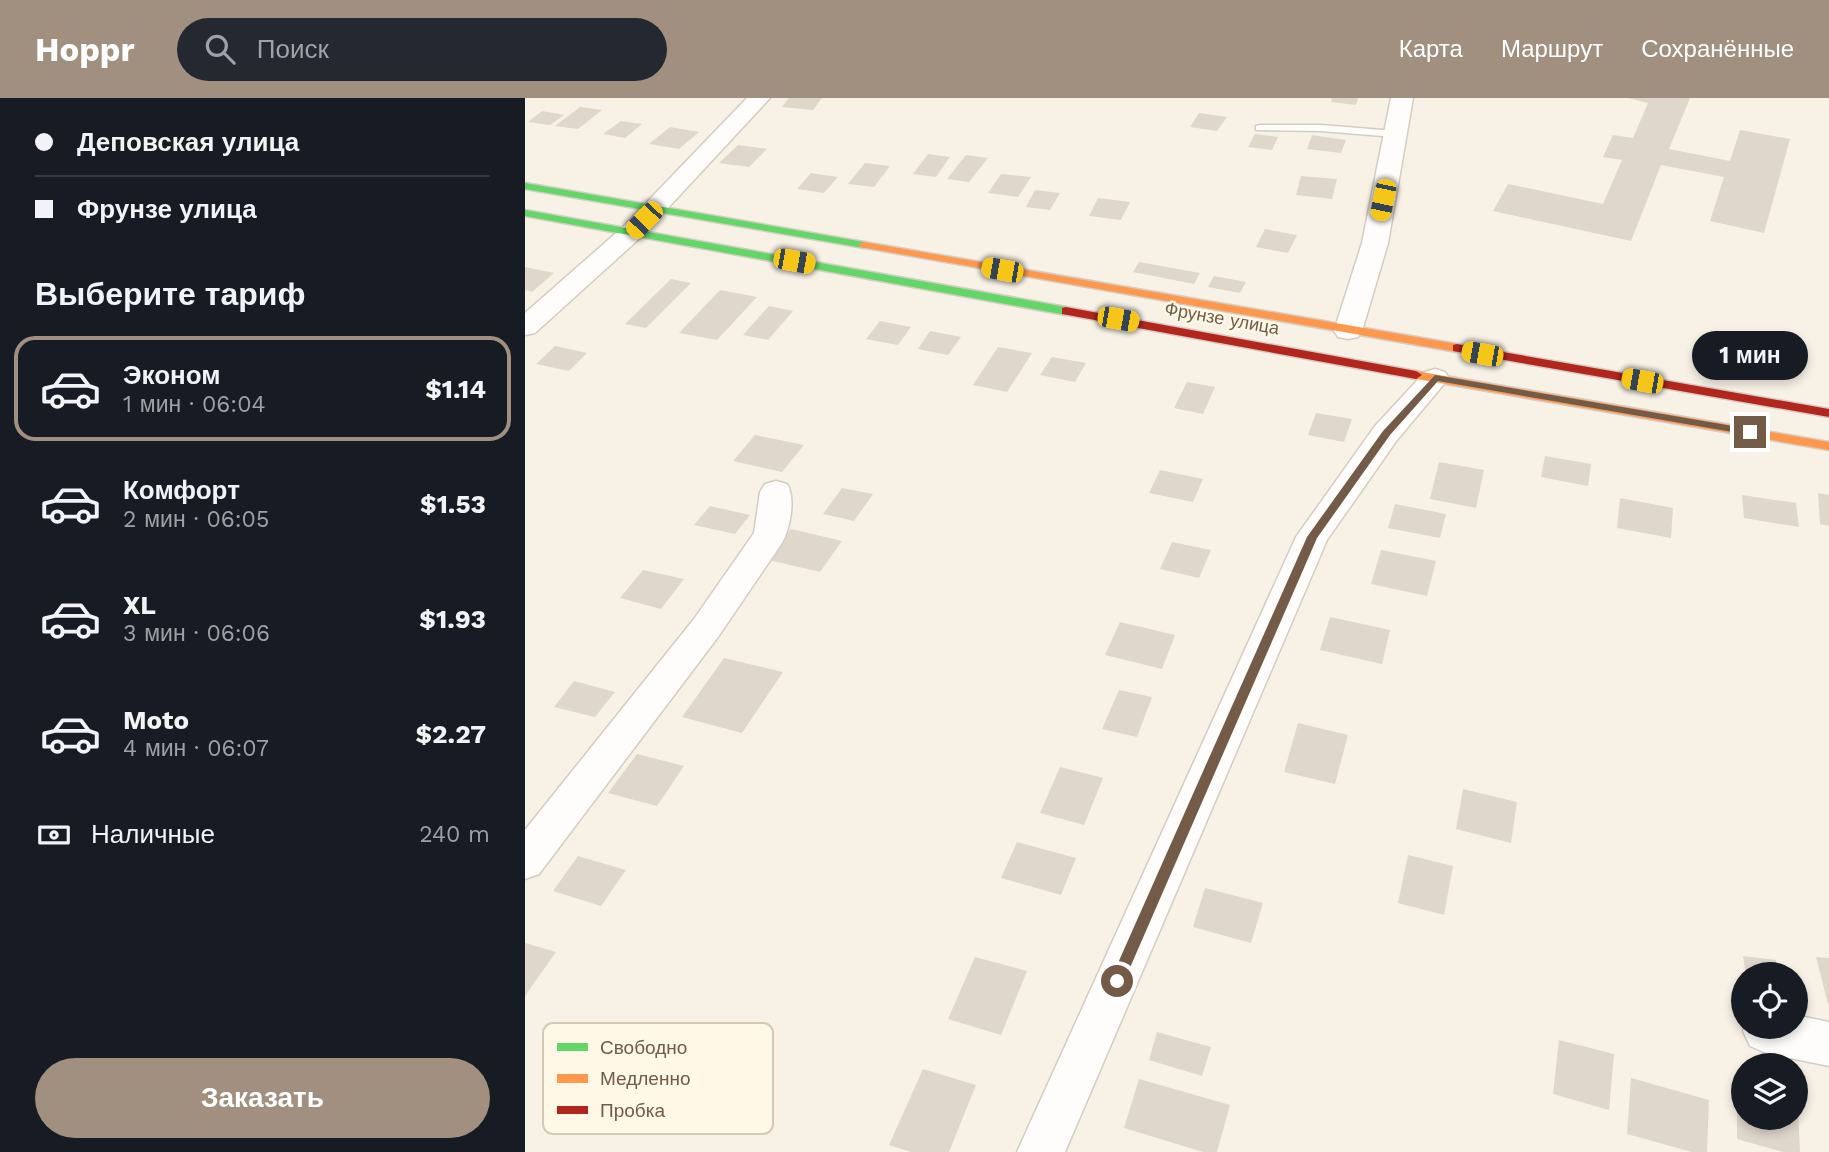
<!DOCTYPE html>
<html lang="ru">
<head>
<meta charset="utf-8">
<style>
  :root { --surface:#171b24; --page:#242831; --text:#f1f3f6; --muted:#9ea1a6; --line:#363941; --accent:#a1907f }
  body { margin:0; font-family:"Work Sans",sans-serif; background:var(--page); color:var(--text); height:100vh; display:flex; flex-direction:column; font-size:26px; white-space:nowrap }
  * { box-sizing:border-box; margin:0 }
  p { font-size:23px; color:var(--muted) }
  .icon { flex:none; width:38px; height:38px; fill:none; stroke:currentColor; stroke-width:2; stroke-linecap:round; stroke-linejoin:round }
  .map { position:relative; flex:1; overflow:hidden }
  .side { display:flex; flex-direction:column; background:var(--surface); width:525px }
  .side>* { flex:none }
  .top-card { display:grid; align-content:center; height:154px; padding:0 35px; background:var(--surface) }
  .tools { position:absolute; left:1206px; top:864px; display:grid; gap:14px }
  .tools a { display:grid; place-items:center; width:77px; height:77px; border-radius:50%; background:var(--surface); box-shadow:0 4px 10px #0003; font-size:35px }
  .end { position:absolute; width:32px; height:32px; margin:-16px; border:9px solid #735b47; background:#fff; box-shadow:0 0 0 4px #fff }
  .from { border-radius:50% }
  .bubble { position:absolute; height:49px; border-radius:24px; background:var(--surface); box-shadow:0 4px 10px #0003; font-size:23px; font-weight:700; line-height:49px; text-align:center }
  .car { position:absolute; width:21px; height:42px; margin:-21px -10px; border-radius:9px; box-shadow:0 0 5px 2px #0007; background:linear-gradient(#f5c518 24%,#345 0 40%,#f5c518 0 76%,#345 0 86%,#f5c518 0) }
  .top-card b { display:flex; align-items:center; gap:24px; height:66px; font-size:26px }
  .top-card b+b { border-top:2px solid var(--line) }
  .top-card i { width:18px; height:18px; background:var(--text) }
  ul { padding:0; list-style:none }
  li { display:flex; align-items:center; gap:21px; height:105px; margin:0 14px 10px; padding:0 21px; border:4px solid transparent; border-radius:21px }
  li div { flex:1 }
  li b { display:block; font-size:26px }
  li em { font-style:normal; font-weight:700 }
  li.current { border-color:var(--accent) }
  li>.icon { width:63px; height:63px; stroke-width:1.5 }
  h2 { padding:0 35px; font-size:32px; line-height:84px }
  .pay { display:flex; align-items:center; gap:18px; height:77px; padding:0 35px; font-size:26px }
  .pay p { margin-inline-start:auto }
  .primary-button { display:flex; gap:14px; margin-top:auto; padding:14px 35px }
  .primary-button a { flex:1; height:80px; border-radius:42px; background:var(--accent); color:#fff; font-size:28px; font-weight:700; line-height:80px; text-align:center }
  header { display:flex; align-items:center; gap:42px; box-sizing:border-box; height:98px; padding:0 35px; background:var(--accent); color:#fff }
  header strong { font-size:33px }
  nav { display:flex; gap:38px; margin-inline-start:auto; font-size:24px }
  .search { width:490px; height:63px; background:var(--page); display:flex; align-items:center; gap:18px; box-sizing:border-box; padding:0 24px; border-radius:38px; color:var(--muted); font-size:26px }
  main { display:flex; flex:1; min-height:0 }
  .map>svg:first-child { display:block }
  .building { fill:#e0d7cb }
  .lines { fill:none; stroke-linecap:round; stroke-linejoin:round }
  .lane-casing { stroke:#d5ccc2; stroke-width:3 }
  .street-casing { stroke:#d5ccc2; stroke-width:3 }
  .fast-casing { stroke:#d5cdc4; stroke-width:3 }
  .slow-casing { stroke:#d5cdc4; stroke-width:3 }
  .jam-casing { stroke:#d5cdc4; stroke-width:3 }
  .lane { fill:#fefdfb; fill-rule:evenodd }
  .street { fill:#fefdfb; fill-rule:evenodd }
  .fast { fill:#63d668; fill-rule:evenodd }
  .slow { fill:#ff974d; fill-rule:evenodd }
  .jam { fill:#b3261e; fill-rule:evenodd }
  .route { fill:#735b47 }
  .labels { text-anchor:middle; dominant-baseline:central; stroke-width:5; stroke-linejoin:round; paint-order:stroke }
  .far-street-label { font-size:18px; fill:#735b47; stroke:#fff8e6 }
  .key { fill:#fff8e6; stroke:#d5c9b6; stroke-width:2 }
  .key-label { font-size:19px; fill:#735b47 }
</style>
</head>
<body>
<header>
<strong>Hoppr</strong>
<div class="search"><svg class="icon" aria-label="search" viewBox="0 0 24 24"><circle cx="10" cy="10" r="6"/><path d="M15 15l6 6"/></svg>Поиск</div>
<nav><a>Карта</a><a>Маршрут</a><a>Сохранённые</a></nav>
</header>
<main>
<section class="side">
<div class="top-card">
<b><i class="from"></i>Деповская улица</b>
<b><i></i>Фрунзе улица</b>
</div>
<h2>Выберите тариф</h2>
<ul>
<li class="current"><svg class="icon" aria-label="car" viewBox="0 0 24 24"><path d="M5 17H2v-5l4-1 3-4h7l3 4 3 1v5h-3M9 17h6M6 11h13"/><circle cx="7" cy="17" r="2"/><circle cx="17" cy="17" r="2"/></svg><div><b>Эконом</b><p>1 мин · 06:04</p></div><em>$1.14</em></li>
<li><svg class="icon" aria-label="car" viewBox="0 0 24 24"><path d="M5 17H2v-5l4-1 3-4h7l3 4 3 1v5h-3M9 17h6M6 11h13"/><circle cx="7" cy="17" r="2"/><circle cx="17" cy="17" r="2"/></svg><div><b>Комфорт</b><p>2 мин · 06:05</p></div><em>$1.53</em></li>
<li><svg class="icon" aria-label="car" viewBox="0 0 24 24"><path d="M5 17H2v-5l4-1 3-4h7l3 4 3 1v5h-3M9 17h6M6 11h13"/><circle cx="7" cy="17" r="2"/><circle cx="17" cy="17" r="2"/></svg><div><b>XL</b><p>3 мин · 06:06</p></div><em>$1.93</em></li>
<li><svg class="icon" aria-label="car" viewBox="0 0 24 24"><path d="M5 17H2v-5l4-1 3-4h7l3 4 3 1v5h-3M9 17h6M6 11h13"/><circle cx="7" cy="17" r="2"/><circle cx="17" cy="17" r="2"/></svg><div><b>Moto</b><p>4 мин · 06:07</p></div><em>$2.27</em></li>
</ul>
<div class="pay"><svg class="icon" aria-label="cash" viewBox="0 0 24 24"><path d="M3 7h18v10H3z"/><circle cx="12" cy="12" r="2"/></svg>Наличные<p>240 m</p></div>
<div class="primary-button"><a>Заказать</a></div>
</section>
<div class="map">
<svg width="1304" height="1054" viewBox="0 0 1304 1054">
  <rect width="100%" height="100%" fill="#f7f1e6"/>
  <path class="building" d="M264 0H297L288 12 257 9Z
    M807 0H833L831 7 806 4Z
    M1103 0H1165L1144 51 1205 63 1215 32 1265 41 1239 135 1185 123 1199 79 1136 67 1106 143 968 113 983 86 1078 106 1097 62 1078 59 1088 37 1108 40 1123 5Z
    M55 9 77 12 53 31 30 28Z
    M17 13 39 17 25 27 3 24Z
    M674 15 702 19 692 33 665 29Z
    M96 23 117 26 100 40 78 36Z
    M145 29 174 34 154 51 124 46Z
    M730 36 753 39 747 52 723 49Z
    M787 37 821 42 816 55 782 51Z
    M213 47 242 51 224 69 194 65Z
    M403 56 425 59 411 79 388 76Z
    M441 57 463 60 444 84 422 81Z
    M340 65 365 68 349 89 323 86Z
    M286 75 313 79 299 95 272 91Z
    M476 76 506 79 493 99 463 95Z
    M776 78 812 81 807 101 771 97Z
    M510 92 535 95 525 112 501 109Z
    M573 100 605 104 596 122 564 118Z
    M740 131 772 137 763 155 731 149Z
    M614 164 675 175 669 186 608 174Z
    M0 169 29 175 7 194 0 192Z
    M689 178 721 184 715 195 683 189Z
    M146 181 166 185 121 230 100 226Z
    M195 192 232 199 192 242 154 235Z
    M244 208 268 213 243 242 218 237Z
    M355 223 386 229 373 247 341 241Z
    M405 233 436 239 423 257 393 251Z
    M30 248 62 255 44 273 11 266Z
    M473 249 507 255 482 294 448 287Z
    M527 259 561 265 550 284 515 277Z
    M662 284 690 289 678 316 649 310Z
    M791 315 827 321 819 344 783 337Z
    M230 337 279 347 257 374 208 363Z
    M1020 358 1066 366 1063 388 1016 379Z
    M914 364 959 372 951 410 905 401Z
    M635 372 678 381 668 404 624 395Z
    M317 390 348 396 329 423 298 416Z
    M1293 395 1304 397V428L1295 426Z
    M1217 397 1271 405 1274 429 1219 420Z
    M1095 400 1148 410 1146 440 1092 430Z
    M870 406 921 416 915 440 863 430Z
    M185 408 225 417 210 436 169 427Z
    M266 431 317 443 295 474 244 462Z
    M647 444 686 452 674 480 635 471Z
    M856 452 911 463 902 498 846 486Z
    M118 472 159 481 136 511 95 500Z
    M805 519 865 532 857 566 795 552Z
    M595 524 650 537 637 571 580 557Z
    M199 560 258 574 217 635 157 619Z
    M49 583 90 594 70 619 29 609Z
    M594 592 627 599 612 639 577 631Z
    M773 625 823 637 810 686 759 674Z
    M112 656 159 668 132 708 83 695Z
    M535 669 578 680 559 727 515 715Z
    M938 691 992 704 986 745 931 731Z
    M492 744 551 760 536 797 476 780Z
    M883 757 928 768 919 817 873 805Z
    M53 758 101 772 76 808 28 793Z
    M680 790 738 805 726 845 668 829Z
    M0 845 31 854 0 898Z
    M1218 858 1251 862 1253 877H1221Z
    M450 859 502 873 476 937 423 921Z
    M1291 859 1304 860V906H1303Z
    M632 934 686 949 677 978 624 962Z
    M1034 942 1089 956 1084 1012 1028 996Z
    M398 971 451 987 424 1054H386L364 1047Z
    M1106 980 1184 1002 1182 1054H1167L1102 1036Z
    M614 981 705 1007 692 1054H678L599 1030Z
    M1212 992 1218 994V1020H1270V1008L1273 1009 1275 1054H1258L1212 1041Z"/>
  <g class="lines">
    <defs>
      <path id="lane" d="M735 27H796L870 33 876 36 870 39 796 33 731 32V28Z"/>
      <path id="street" d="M222 0H245L116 139 10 235 0 237V215L98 129Z
        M866 0H888L863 145 837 233 833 239 823 241 813 239 809 233 837 145Z
        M910 271 920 274 924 280 872 342 802 442 540 1054H492L771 439 850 328 900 274Z
        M251 383 262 386C271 400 265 431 257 445L193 539 14 776 0 781V732L169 521 229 435 235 394 240 386Z
        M1270 917 1304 924V968L1241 955 1225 948 1218 933 1220 929H1270Z"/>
      <path id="fast" d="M0 85 339 144 345 147 339 150 0 91Z
        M0 112 541 209 547 213 541 217 0 118Z"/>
      <path id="slow" d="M339 144 932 246 938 250 932 254 335 149 333 147Z
        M891 273 1304 344V352L886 280V274Z"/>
      <path id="jam" d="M541 209 891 273 897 277 891 281 537 216V210Z
        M932 246 1304 311V319L928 253V247Z"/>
    </defs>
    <use href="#lane" class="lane-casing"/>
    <use href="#street" class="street-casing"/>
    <use href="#fast" class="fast-casing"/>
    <use href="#slow" class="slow-casing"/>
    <use href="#jam" class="jam-casing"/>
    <use href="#lane" class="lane"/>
    <use href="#street" class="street"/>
    <use href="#fast" class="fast"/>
    <use href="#slow" class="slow"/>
    <use href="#jam" class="jam"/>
  </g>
  <path class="route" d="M910 277 1225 331 1230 334 1225 337 913 283 865 337 792 440 597 888H587L585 883 782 439 858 333Z"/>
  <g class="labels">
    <g class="far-street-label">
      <text transform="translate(697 220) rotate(10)">Фрунзе улица</text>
    </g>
  </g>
  <rect x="18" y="925" width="230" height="111" rx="10" class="key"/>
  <rect x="32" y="945" width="31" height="8" fill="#63d668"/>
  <rect x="32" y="976" width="31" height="9" fill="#ff974d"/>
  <rect x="32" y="1008" width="31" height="8" fill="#b3261e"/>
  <g class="key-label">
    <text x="75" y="956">Свободно</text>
    <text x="75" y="987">Медленно</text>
    <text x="75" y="1019">Пробка</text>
  </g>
</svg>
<div class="tools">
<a><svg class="icon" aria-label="locate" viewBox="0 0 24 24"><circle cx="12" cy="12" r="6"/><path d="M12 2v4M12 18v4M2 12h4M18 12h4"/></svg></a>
<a><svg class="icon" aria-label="layers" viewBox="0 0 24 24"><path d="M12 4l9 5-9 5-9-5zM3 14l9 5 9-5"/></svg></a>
</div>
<i class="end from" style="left:592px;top:883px"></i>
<i class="end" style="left:1225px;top:334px"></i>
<div class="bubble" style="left:1167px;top:233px;width:116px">1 мин</div>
<i class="car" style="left:858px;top:102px;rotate:192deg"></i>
<i class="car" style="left:119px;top:122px;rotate:224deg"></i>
<i class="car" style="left:269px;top:163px;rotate:100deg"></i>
<i class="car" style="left:477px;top:172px;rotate:280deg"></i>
<i class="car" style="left:593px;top:221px;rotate:100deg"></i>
<i class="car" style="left:957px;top:256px;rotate:280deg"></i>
<i class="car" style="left:1117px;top:283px;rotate:280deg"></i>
</div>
</main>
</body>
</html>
